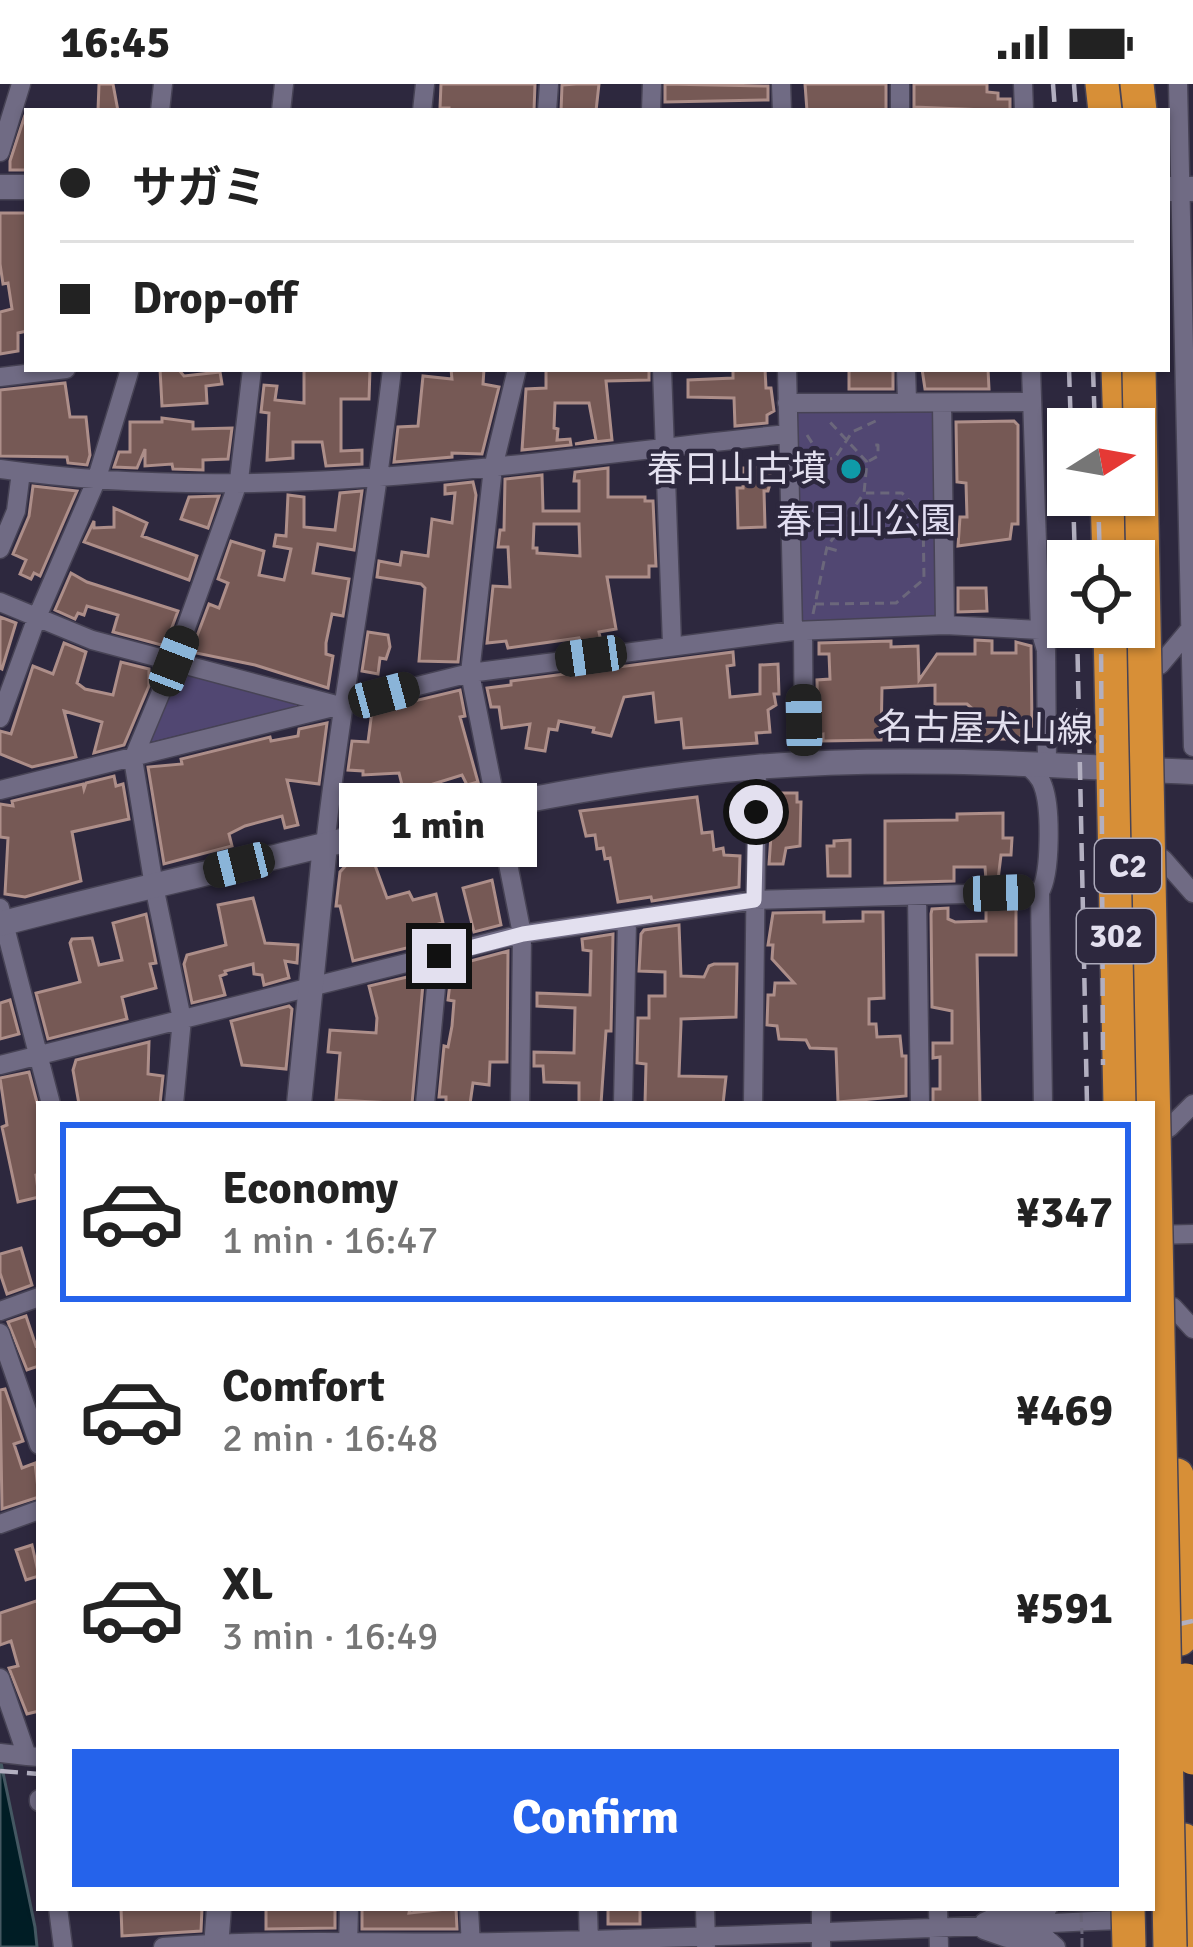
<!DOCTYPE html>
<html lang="en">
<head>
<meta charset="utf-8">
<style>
  :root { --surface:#fff; --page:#f2f2f2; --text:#222; --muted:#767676; --line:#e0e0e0; --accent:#2563eb }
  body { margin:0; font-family:Signika,"Noto Sans JP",sans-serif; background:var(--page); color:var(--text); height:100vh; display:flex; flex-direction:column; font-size:45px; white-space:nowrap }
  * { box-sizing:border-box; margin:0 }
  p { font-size:39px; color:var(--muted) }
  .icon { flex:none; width:66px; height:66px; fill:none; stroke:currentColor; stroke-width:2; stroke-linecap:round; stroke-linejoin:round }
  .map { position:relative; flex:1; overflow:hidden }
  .drawer { position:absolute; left:36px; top:1017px; width:1119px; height:810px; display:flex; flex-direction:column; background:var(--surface); border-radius:0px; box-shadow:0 3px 9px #0004 }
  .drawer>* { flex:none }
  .guide { position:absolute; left:24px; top:24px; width:1146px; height:264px; border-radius:0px; box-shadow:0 3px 9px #0004; display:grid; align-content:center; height:264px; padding:0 36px; background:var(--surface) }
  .needle { width:78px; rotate:79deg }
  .buttons { position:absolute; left:1047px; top:324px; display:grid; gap:24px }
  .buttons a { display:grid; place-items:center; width:108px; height:108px; border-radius:0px; background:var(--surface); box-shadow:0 3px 9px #0004; font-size:60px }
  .end { position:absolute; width:54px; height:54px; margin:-27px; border:15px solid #e3e0ef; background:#111; box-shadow:0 0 0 6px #111 }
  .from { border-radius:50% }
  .bubble { position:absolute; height:84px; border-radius:0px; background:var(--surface); box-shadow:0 3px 9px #0004; font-size:39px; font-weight:700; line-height:84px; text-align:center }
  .car { position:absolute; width:36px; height:72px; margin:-36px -18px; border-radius:15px; box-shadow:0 0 9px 3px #0007; background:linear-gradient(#222 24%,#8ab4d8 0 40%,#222 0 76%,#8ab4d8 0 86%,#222 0) }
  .guide b { display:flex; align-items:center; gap:42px; height:114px; font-size:45px }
  .guide b+b { border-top:3px solid var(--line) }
  .guide i { width:30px; height:30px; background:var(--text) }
  ul { padding:21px 0 0; list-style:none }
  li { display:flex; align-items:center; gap:36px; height:180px; margin:0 24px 18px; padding:0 12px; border:6px solid transparent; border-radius:0px }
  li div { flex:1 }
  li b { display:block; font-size:45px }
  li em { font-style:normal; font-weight:700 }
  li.on { border-color:var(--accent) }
  li>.icon { width:108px; height:108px; stroke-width:1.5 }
  .primary-button { display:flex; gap:24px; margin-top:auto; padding:24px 36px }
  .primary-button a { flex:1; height:138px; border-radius:0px; background:var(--accent); color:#fff; font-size:48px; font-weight:700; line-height:138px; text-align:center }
  .status { display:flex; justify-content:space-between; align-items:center; height:84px; padding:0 60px; background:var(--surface); direction:ltr }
  .status svg { height:33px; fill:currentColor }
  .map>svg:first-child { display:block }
  .green { fill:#514772 }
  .water { fill:#001d25; stroke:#445862; stroke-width:3 }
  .building { fill:#765955; stroke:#ad8e89; stroke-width:3; fill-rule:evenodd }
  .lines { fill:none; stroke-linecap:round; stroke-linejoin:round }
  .street-casing { stroke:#474355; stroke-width:21 }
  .secondary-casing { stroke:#474355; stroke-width:27 }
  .highway-casing { stroke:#474355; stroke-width:36 }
  .path { stroke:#6b677b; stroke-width:3; stroke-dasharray:9 6; stroke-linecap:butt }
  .street { stroke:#706b84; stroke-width:18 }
  .secondary { stroke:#706b84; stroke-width:24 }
  .highway { stroke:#d78f37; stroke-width:33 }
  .rail { stroke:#b2afc0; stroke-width:4.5; stroke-dasharray:18 9; stroke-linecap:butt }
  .highway-bridge-casing { stroke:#474355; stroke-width:36; stroke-linecap:butt }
  .path-bridge { stroke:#6b677b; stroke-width:3; stroke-dasharray:9 6; stroke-linecap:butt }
  .highway-bridge { stroke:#d78f37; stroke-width:33 }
  .route { stroke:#e3e0ef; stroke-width:15 }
  .culture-dot { fill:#0f9aa8; stroke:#2d283e; stroke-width:4.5 }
  .labels { text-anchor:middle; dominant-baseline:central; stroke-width:9; stroke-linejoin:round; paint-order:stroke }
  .shield { fill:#2d283e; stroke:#aca9ba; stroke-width:3 }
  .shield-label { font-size:33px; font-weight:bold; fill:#e3e0ef }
  .poi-label { font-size:36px; fill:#e3e0ef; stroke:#2d283e; text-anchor:end }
  .park-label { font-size:36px; fill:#e2def2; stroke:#2d283e }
  .street-label { font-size:36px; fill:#e3e0ef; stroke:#2d283e }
</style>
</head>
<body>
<div class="status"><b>16:45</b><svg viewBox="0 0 49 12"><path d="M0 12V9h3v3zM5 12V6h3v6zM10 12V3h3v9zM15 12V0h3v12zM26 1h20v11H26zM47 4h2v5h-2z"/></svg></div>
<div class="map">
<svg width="1193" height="1863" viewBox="0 0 1193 1863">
  <rect width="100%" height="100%" fill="#2d283e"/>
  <path class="green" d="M928 325 933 329 937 528 934 532 804 538 799 535 794 332 798 326Z
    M182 585 297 616V622L151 658 147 653 176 588Z"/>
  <path class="water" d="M0 1674 35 1843 37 1863H0Z"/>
  <path class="building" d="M99 0H113L118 27H98Z
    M441 0H535L534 27H449V24H440Z
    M576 0H599L596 27H561L562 1Z
    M665 0 768 2V16L665 18Z
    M805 0H886V27H807Z
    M914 0H987V8L998 9V15H1010V27L914 23Z
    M25 31 27 86H10V77Z
    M0 129H27V247L18 249V267L0 270V228L12 225 8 199 3 200 0 180Z
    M160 285H178L184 292 220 288 222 300 206 302 207 319 162 322Z
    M304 285H370L369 315H341V367L362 366V380L326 382 322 358H293V374L267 376 269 329 261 328 264 301 277 302 275 316 304 319Z
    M451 285H484L483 300 499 303 482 370 452 369V373L394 378 398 343 418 342 423 292 452 295Z
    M546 285H649V296L606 297 612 356 575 360 596 356 589 319H555L554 344 558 345 557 356 570 355 571 361 522 366 526 305 546 304Z
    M733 285H765L766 304H771L774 327 767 331V339L735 342 734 314 688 313V296L733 294Z
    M849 285H893V305H849Z
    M922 285H988L989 305H925Z
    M65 299 70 333H86L90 371 87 381 68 379 67 373 0 372V306Z
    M162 334 193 338V345L232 344 228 375 203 376V386L173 385 172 380 145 382V365L137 384 114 383 119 368H130V338H162Z
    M1014 337 1018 341V440H1012L1010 455 958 462 960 433H967L966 399 957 398 956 338Z
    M608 384V413H645V417H653L656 482H649V493H607L616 545 599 548 601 558 583 561 579 554 508 564 506 557 487 559 493 502 510 503 508 463H498L500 446H504L505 395 542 391 543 427H579V397H574L575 388ZM534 440H579L580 472 537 469V464H533Z
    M743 384H770V400L768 407H764L765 443 738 444 737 404H743Z
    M473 398 476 411 458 578 419 577 425 504 421 500 377 493 379 477 400 481 402 468 428 472 432 435 452 439 455 409 445 410V401Z
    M33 402 77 407 40 492 34 489 31 495 20 490 26 476 13 470 29 432Z
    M362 407 354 466 318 460 313 489 349 495 343 532 332 530 326 559V570L333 572 328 604 255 581 191 568 209 520 219 524 228 499 218 495 231 457 264 467 259 491 284 496 291 465 274 462 276 451 286 452 288 411 304 413V443L335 446 340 409Z
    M219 412 208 444 181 435 189 413Z
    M114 424 147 439 142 452 197 472 189 496 84 458 94 437V444L114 443Z
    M71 489 87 498 178 527 165 562 113 548 118 531 87 522 84 531 78 529 75 535 55 526Z
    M958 504H986L987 527 958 528Z
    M0 533 16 539 2 585 0 584Z
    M368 548 388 551 390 563 386 575 380 574 378 590 362 587Z
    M975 556 992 557V569H1016V558L1031 562 1032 642 1018 655H983V634L967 620H935V601L882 604 881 656 823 657V650L818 651 817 596 830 595 829 570H819V559L891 557V563L918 562 919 596 937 570H975Z
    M64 559 86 568 77 599 85 605 113 611 121 578 149 585V602L124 661 94 669 102 638 64 627 76 673 32 683 0 670V647L11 650 33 582 53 590Z
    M733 568 734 581 727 582 730 613 760 610V581L778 580 779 610H774L776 621 768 626 770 648 756 649 757 659 684 664 681 635 656 638 653 609 624 613 611 652 593 648 594 644 559 637 557 646 549 645 545 667 526 664 530 640 502 644 499 623H491L487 604 511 601V597Z
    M460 606 465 632 460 633 478 698 467 701 462 691 404 709 399 689 363 691V687L348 686 352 657 368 658 372 627Z
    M327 639 319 700 287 696 298 741 285 744 282 732 245 742 229 750 232 762 164 780 148 683 182 680 181 675 270 653 271 657 298 652 299 645Z
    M114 692 116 702 123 700 129 735 72 748 81 797 25 813 5 810 8 754 0 753V720L13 722 12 717 83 700 84 705 86 699Z
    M774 709H797V718H801L800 762 786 764 783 780H769Z
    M697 713 702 749 712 748 714 766 723 764 724 771 740 772 739 803 652 817 651 813 618 818 610 774 605 775 603 764 597 765 595 751 586 752 580 727Z
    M1003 729V754H1012L1011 771H1001L998 796H986L985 783H954V797L885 799V737L957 736V730Z
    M850 756V792H828L827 762H834V757Z
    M372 773 387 814 409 808 413 816 436 810 443 839 418 845 421 855 415 862 353 877 340 822H336L340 788 349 778Z
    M492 796 501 841 474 848 463 804Z
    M253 814 265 859 298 861 297 879 285 877 289 894 264 901 262 891 254 890 253 880 225 887 226 890 220 892 225 911 192 919 184 880 187 871 226 861 218 821Z
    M986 823 1016 824V871H977L980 1020H933V1005H940V973L933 974V959H952V927L932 923 931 830 932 825 948 824V835L955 838 986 837Z
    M824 828V838L863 837V828H883L884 914 869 915V940H876L877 953 900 952 902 972H906V1012L838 1018 836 965 810 964 806 956 779 955 777 942 767 941 768 911H774L775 899H794L772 875 773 861H768L773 829Z
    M146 830 156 879 150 880 156 904 122 913 127 935 48 955 36 909 80 898 70 859 72 855 92 854 99 881 122 876 113 839Z
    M679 841 681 892 704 893 709 882 714 880H737L736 933 681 935V940L679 992 726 993 723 1020H645L646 980 637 979 638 934H649V912H665V888L639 887 641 850 644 846Z
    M613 850 611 947H606L601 1020H579V999L544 998 543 982H534V968L574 969 575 924 537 922V909L590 911 591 867 583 866 582 855Z
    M508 867 507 978H490L489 1001 473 999 470 1020H446V1013H439L444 962 448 963 452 942 454 917 448 916 452 882Z
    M424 889 412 1020 336 1016 340 969 328 968 330 946 376 949 377 934 369 902Z
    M10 916 19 950 0 955V919Z
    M289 922 292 925 286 985 242 981 231 937Z
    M149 958 148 990 163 992 160 1020H79L73 986 76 976Z
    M29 988 39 1026V1090L36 1091 39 1113 18 1118 2 1043 7 1041 0 994Z
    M21 1164 32 1201 7 1210 0 1189V1170Z
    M26 1232 36 1262 39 1261V1282L27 1286 8 1238Z
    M5 1305 23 1357 14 1360 22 1384 35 1379 39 1413 2 1425 0 1306Z
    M32 1461 39 1492 26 1496 16 1466Z
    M39 1516V1627L27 1630 9 1584 18 1582 11 1557 0 1561V1529Z
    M121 1824H202L201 1847 122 1852Z
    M266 1824H335V1844L266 1845Z
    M362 1824H410L409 1829 456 1824 457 1845H362Z
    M608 1824H640V1840H608Z"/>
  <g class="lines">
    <defs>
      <path id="street" d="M781 0 782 27
        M900 0V27
        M1023 0 1024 27
        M1178 0 1193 663
        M160 27 163 0
        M281 27 284 0
        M422 27 425 0
        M547 27 549 0
        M651 27 652 0
        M0 68 21 0
        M517 285 493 384 470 589 522 850 520 1020
        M662 285 672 560
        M787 285 793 547
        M906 285 907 316
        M1031 285 1040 546 1046 566 1047 680
        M0 293 66 285
        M787 319 1032 318
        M942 319 945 541
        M0 385C262 423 527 377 787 350
        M0 465 16 427 21 388
        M0 518 92 556 336 621
        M803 547 804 681
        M1160 581 1190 545
        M0 634 37 533 96 397 130 285
        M1025 680C1033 686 1040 692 1043 702 1051 723 1051 790 1040 808L1043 1020
        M0 706 470 589 793 547 945 541 1040 546
        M325 761C343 601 374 444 392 285
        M1163 775 1193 809
        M917 812 920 1020
        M0 824 51 1020
        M0 981 522 850 755 816 1040 808
        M174 1020 182 935 154 802 133 675 174 577 239 396 252 285
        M425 1020 439 872
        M623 1020 627 837
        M753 1020 757 683
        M1169 1044 1193 1020
        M1152 1151 1193 1150
        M1173 1223 1193 1245
        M0 1227 39 1213
        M0 1249 39 1361
        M0 1440 39 1426
        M0 1594 27 1672 39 1673
        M0 1669 27 1672
        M39 1715V1718
        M58 1824 63 1863
        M469 1824 471 1863
        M588 1824 589 1863
        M705 1824 706 1861
        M821 1824V1863
        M938 1824 939 1863
        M984 1838 1009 1826 1048 1824
        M984 1846 1007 1854 1047 1855 1056 1863
        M163 1863C274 1854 387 1860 499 1858 706 1854 912 1845 1119 1836
        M348 1863 349 1824"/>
      <path id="secondary" d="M0 103H27
        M1167 105H1193
        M0 840C94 815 188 794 283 771 439 733 595 697 756 683 901 671 1048 681 1193 688
        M299 1020 325 761
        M216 1863 219 1824"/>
      <path id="highway" d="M1102 0 1105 27
        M1137 0 1140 27
        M1118 285 1120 345
        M1107 411 1109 477
        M1110 543 1120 1020
        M1177 1391 1180 1555
        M1184 1756 1187 1863"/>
    </defs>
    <use href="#street" class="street-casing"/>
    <use href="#secondary" class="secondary-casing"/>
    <use href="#highway" class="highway-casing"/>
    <path class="path" d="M807 351 823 376 835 374 852 348 880 335
      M869 377 878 372V361H871
      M828 464 842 468
      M815 520 896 519 924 495 923 431 902 409H866
      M813 530 827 463 864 409 867 378 828 336
      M1082 1863V1852"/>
    <use href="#street" class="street"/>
    <use href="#secondary" class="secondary"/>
    <use href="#highway" class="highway"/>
    <path class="rail" d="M1053 0 1055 27
      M1074 0 1076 27
      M1069 285 1071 345
      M1093 285 1095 345
      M1073 411 1075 477
      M1098 411 1100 477
      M1077 543 1087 1020
      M1101 543 1103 981
      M1152 1546 1193 1537
      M0 1687 39 1690
      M1114 1824V1863"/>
    <defs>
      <path id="highway-bridge" d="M1139 285 1170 1863
        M1186 1596 1193 1674
        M1128 1824 1129 1863"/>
    </defs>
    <use href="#highway-bridge" class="highway-bridge-casing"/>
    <path class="path-bridge" d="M1081 1829 1082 1850"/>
    <use href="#highway-bridge" class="highway-bridge"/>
  </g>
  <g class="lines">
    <path class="route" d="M439 872 523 850 754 816 756 728"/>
  </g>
  <circle class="culture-dot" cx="851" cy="385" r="12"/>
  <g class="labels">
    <g class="shield">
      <rect x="1095" y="755" width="66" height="54" rx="9"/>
      <rect x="1077" y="825" width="78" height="54" rx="9"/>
    </g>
    <g class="shield-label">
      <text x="1128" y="782">C2</text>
      <text x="1116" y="852">302</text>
    </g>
    <g class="poi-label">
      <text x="827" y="385">春日山古墳</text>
    </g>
    <g class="park-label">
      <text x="866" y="437">春日山公園</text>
    </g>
    <g class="street-label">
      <text transform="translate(985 645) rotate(1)">名古屋犬山線</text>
    </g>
  </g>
</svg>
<div class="buttons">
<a><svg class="needle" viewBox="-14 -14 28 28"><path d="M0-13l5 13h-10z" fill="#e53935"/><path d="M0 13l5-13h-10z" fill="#767676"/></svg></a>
<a><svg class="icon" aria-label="locate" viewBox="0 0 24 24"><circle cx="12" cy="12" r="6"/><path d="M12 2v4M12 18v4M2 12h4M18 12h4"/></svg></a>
</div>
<i class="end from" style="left:756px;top:728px"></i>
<i class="end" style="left:439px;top:872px"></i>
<div class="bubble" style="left:339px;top:699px;width:198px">1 min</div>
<i class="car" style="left:591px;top:572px;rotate:262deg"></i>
<i class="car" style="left:174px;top:577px;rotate:21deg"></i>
<i class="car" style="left:384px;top:611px;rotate:75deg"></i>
<i class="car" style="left:804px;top:636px;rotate:359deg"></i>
<i class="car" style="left:239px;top:781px;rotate:256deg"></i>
<i class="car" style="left:999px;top:809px;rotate:88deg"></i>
<div class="guide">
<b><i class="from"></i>サガミ</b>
<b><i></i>Drop-off</b>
</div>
<section class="drawer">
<ul>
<li class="on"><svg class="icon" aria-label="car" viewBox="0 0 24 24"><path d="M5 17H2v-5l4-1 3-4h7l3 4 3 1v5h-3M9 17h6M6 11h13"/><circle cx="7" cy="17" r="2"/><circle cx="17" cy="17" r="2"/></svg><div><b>Economy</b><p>1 min · 16:47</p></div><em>¥347</em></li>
<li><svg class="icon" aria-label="car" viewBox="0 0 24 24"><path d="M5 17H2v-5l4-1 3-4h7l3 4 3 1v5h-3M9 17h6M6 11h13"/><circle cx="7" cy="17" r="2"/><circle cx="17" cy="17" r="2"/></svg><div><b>Comfort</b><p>2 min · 16:48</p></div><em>¥469</em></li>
<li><svg class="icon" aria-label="car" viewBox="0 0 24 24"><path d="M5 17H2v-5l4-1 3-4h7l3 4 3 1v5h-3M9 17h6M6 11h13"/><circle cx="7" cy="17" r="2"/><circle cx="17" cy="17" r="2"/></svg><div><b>XL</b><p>3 min · 16:49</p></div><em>¥591</em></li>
</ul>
<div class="primary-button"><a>Confirm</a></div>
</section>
</div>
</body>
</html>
